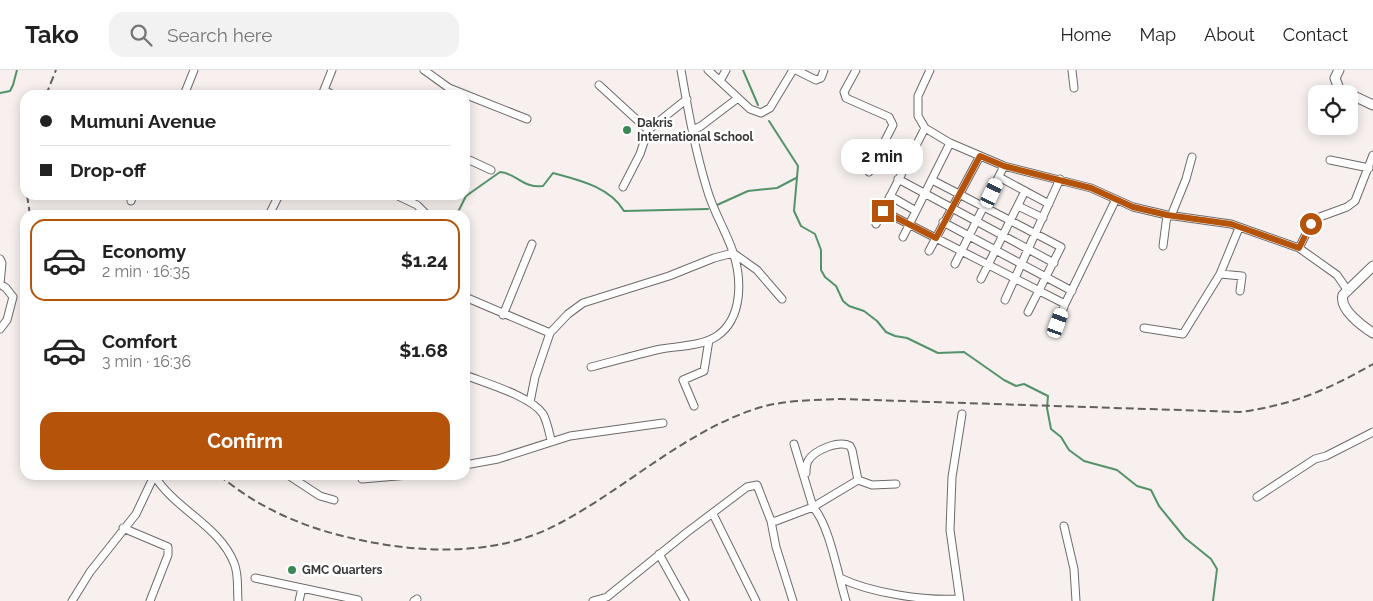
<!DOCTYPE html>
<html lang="en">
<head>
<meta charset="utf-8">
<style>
  :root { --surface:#fff; --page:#f2f2f2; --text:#222; --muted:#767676; --line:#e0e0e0; --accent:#b45309 }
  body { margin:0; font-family:Raleway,sans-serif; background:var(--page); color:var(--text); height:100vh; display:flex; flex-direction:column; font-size:19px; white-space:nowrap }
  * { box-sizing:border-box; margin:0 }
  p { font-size:16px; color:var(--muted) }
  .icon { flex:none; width:28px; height:28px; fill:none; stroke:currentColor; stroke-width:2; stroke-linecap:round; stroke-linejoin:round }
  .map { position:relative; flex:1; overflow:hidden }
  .details { position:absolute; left:20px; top:140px; width:450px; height:270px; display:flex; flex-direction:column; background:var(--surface); border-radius:15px; box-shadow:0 2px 12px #0003 }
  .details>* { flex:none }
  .hud { position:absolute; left:20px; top:20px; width:450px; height:110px; border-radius:15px; box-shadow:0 2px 12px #0003; display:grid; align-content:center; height:110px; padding:0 20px; background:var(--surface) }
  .controls { position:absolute; left:1308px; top:15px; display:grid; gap:10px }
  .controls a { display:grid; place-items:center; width:50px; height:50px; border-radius:10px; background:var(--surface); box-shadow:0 2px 12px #0003; font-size:25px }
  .end { position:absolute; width:22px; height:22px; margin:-11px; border:6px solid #b45309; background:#fff; box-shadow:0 0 0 2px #fff }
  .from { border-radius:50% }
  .bubble { position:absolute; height:35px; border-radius:15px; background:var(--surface); box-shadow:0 2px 12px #0003; font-size:16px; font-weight:700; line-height:35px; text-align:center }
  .car { position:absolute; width:15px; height:30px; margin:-15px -8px; border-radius:6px; box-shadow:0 0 4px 1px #0007; background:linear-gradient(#fff 24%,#345 0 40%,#fff 0 76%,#345 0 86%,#fff 0) }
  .hud b { display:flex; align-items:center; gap:18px; height:48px; font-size:19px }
  .hud b+b { border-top:1px solid var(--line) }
  .hud i { width:12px; height:12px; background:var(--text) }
  ul { padding:9px 0 0; list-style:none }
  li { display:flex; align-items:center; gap:15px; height:82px; margin:0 10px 8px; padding:0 10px; border:2px solid transparent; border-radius:15px }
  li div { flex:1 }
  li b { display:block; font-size:19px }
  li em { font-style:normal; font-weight:700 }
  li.current { border-color:var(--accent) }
  li>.icon { width:45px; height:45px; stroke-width:1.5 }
  .primary-button { display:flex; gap:10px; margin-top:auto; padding:10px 20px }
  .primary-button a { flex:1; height:58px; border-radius:15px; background:var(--accent); color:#fff; font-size:20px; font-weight:700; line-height:58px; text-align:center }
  header { display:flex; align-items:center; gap:30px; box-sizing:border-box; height:70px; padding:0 25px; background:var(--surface); border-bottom:1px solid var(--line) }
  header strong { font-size:24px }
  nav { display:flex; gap:28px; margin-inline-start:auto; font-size:18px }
  .search { width:350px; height:45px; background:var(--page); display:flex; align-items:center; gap:12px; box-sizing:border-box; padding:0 18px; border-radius:15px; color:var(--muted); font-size:19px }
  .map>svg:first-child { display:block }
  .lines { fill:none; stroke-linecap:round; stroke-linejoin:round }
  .stream { stroke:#54926a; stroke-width:2 }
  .minor-casing { stroke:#6f6a69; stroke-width:9 }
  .tertiary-casing { stroke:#6f6a69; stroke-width:11 }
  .minor { stroke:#fff; stroke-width:7 }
  .tertiary { stroke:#fff; stroke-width:9 }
  .rail { stroke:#625f5e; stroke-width:2; stroke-dasharray:8 4; stroke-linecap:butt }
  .route { stroke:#b45309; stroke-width:6 }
  .poi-dot { fill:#398858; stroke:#fff; stroke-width:2 }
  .labels { text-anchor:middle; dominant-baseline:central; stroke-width:5; stroke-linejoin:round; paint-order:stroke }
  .poi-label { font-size:12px; font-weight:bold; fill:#393736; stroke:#fff; text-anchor:start }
</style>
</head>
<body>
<header>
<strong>Tako</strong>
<div class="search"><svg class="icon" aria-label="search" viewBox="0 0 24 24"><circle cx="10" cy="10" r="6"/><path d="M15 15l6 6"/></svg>Search here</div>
<nav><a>Home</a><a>Map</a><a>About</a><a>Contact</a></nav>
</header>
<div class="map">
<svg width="1373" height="531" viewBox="0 0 1373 531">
  <rect width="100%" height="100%" fill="#f7f0ef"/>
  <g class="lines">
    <path class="stream" d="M743 0 758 35
      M0 23 10 21 13 15 17 0
      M769 51 798 96 794 141 801 156 815 164 821 180V200L825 207 836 216 843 231 849 236 864 241 877 251 886 262 895 266 907 268 938 283 964 282 1004 310 1016 316 1024 314 1048 326 1047 338 1051 359 1061 367 1069 380 1084 391 1117 400 1137 416 1151 420 1159 436 1185 468 1211 489 1217 499 1213 531
      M717 135 748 121 777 118 796 108
      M427 141 443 145
      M410 145 419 141
      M451 145 459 140 466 126 500 102C516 103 524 119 543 116L553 103C579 110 610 117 624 141L708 139"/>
    <defs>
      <path id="minor" d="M424 0 449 18 527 49
        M708 0 750 39 761 43 770 38 793 0
        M796 0 816 10 821 8 824 0
        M856 0 844 22 846 28 889 47 893 55 869 102
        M930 0 918 26V46L925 58 950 73 1004 96 1091 118 1133 137 1167 145 1231 154 1299 178 1337 205 1348 221
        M1072 0 1074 18
        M720 11 726 0
        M599 15 648 60
        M324 20 333 25
        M184 25 194 0
        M322 25 332 0
        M693 60 701 56 738 28
        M465 88 491 100
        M1330 90 1369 98
        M999 107 1049 134
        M898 109 1054 193
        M932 110 1061 177 1028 242
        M623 117 640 84 648 60 687 29
        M396 125 417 135 427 145
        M890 126 916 141
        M131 131 133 125
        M1018 136 1043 148
        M883 141 1065 234
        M269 145 279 125
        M1171 146 1186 109 1192 87
        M943 152 1072 221
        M876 154 925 58
        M465 162V171
        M903 167 950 73
        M1163 176 1167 145
        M1299 178 1311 154 1317 148 1347 137 1355 131 1373 85
        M929 181 980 86
        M0 189 2 193 0 214 6 218 13 227 7 250 0 259
        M955 194 1004 96
        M1220 204 1242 206 1240 221
        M981 209 1025 121
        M465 227 550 263 568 244 583 233 669 206 714 188 733 183 757 200 782 229
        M1005 230 1060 109
        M503 245 532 174
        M1058 253 1065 234 1116 129
        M1144 258 1183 264 1220 204 1239 158
        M591 297C615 291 638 284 661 279 679 276 702 276 717 266 743 248 742 209 733 182 726 161 713 141 707 119 695 80 688 40 681 0
        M465 305C485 313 531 326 543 344 547 351 549 362 551 370
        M530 332 535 307 550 263
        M694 336 683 310 704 301 709 270
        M794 374 813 437C830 456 838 506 846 531
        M465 395 498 389 570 366 663 353
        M806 403C806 399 806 395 808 391 814 380 839 370 850 376L852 380 858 410 872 415 896 414
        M154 405C174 439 219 455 234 493 239 504 237 519 238 531
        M288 405 320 426 334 430
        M362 409 409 405
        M1257 427 1315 389 1326 386 1373 362
        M713 444 756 531
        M771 451 776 477 793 531
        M1064 456 1074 499 1076 531
        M123 458 168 477V485L150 531
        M659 484 685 531
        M255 508 358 530
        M840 508C871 523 924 531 959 529
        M72 531 90 502 136 444 154 406
        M299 531 302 518
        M414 531 417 529
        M593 531 607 527 686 463 747 417 757 415 771 451H776L813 437 858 410
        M960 531 950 460 952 407 962 344"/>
      <path id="tertiary" d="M1339 0 1335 8 1339 19 1373 35
        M1373 196 1343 225C1339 239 1362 256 1373 263"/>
    </defs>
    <use href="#minor" class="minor-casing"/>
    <use href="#tertiary" class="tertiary-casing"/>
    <use href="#minor" class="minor"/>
    <use href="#tertiary" class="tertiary"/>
    <path class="rail" d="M46 25 56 0
      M27 125 30 145
      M219 405C262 441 310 460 365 471 428 484 502 485 560 453 626 418 683 363 755 339 782 330 813 330 841 329L1240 342C1292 335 1328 320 1373 294"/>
  </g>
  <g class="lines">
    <path class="route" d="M883 141 936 168 980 86 1004 96 1091 118 1133 137 1167 145 1231 154 1299 178 1311 154"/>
  </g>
  <g class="poi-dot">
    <circle cx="627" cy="60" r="5"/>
    <circle cx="292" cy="500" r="5"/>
  </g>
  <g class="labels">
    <g class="poi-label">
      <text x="637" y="53">Dakris<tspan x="637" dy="14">International School</tspan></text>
      <text x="302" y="500">GMC Quarters</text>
    </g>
  </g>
</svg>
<div class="controls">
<a><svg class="icon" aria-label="locate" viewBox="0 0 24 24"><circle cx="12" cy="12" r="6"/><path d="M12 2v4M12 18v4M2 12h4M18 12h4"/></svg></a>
</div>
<i class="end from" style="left:1311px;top:154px"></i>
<i class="end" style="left:883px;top:141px"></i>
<div class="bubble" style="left:841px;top:69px;width:82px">2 min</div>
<i class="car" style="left:992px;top:123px;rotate:25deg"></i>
<i class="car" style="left:1058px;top:253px;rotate:20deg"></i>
<div class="hud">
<b><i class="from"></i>Mumuni Avenue</b>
<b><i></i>Drop-off</b>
</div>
<section class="details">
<ul>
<li class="current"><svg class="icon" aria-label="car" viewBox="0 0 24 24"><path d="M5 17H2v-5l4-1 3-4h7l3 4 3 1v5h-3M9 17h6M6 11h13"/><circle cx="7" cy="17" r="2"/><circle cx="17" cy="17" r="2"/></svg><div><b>Economy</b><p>2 min · 16:35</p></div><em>$1.24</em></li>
<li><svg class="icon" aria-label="car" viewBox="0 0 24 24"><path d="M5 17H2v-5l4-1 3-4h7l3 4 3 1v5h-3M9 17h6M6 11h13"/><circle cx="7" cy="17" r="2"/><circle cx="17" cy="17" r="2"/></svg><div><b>Comfort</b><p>3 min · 16:36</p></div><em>$1.68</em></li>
</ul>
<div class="primary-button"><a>Confirm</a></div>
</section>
</div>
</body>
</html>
